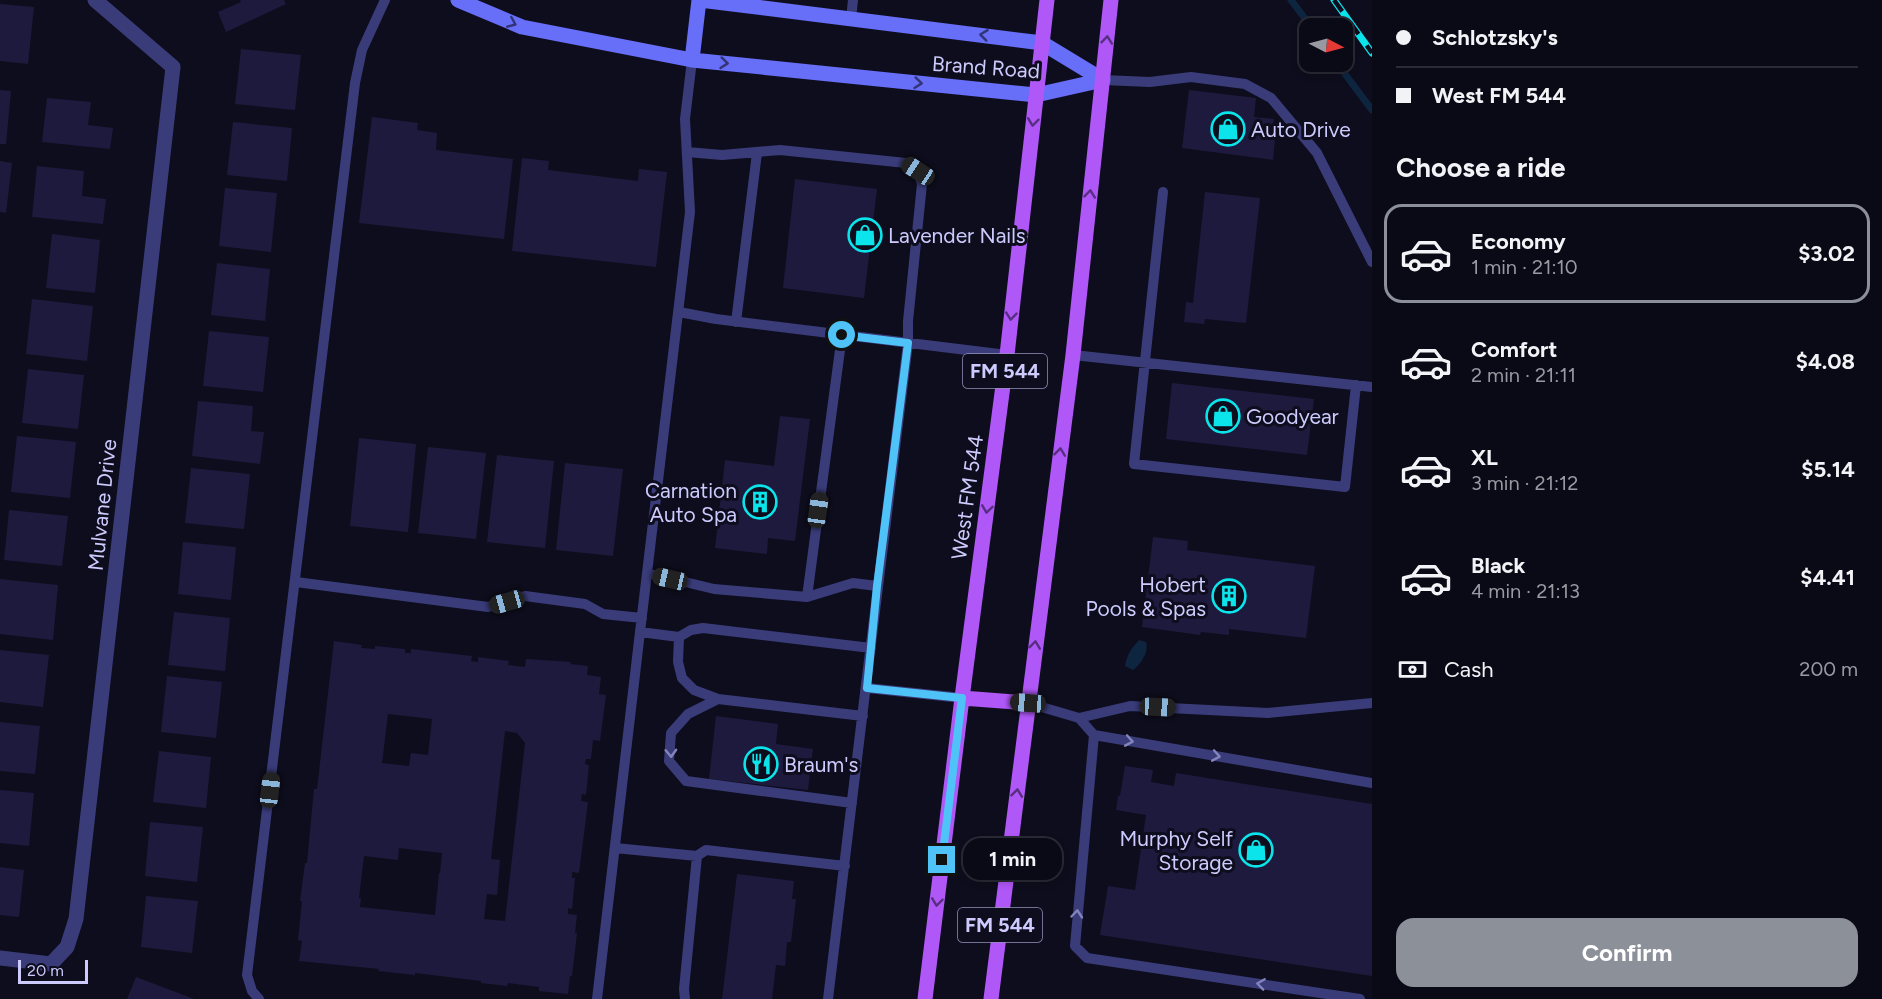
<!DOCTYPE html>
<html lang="en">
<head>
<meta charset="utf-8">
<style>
  :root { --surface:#0a0a16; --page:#181823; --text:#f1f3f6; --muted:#999aa1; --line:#2a2b35; --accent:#8c9099 }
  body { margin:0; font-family:Figtree,sans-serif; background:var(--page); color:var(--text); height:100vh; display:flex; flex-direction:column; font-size:22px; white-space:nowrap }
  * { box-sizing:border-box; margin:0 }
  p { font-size:20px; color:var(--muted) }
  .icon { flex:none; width:33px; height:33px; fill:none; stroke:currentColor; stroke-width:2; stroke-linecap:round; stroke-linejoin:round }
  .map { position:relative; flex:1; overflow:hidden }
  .panel { display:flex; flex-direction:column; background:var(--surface); width:510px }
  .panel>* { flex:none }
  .hud { display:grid; align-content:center; height:132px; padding:0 24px; background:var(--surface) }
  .needle { width:39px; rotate:96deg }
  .fabs { position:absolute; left:1299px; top:18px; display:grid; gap:12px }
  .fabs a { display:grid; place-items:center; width:54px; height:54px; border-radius:12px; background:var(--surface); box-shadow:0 3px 9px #0003,0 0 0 2px var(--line); font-size:30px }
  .scale { position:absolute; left:18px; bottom:15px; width:70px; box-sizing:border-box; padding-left:6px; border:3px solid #cdcbfd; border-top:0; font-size:16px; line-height:21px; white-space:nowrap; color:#cdcbfd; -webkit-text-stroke:4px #0e0d1d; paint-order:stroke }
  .end { position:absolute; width:27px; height:27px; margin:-14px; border:8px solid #4fc3f7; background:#111; box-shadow:0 0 0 3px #111 }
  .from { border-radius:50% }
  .bubble { position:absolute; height:42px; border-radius:18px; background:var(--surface); box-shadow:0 3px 9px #0003,0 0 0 2px var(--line); font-size:20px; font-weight:700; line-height:42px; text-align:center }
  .car { position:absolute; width:18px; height:36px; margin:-18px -9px; border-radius:8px; box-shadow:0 0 4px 2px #0007; background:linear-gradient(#222 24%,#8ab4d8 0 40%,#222 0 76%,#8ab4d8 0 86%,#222 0) }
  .hud b { display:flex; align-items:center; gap:21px; height:57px; font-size:22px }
  .hud b+b { border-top:2px solid var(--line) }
  .hud i { width:15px; height:15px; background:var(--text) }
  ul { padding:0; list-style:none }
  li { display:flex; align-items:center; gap:18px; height:99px; margin:0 12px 9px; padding:0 12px; border:3px solid transparent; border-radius:18px }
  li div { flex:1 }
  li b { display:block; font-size:22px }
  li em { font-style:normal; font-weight:700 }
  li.current { border-color:var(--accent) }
  li>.icon { width:54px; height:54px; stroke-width:1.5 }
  h2 { padding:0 24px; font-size:27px; line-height:72px }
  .pay { display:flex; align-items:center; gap:15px; height:66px; padding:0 24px; font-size:22px }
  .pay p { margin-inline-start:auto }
  .button { display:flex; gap:12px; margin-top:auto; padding:12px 24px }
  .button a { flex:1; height:69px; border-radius:18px; background:var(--accent); color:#fff; font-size:24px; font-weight:700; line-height:69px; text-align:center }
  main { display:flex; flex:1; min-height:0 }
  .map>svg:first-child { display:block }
  .water { fill:#0e2540 }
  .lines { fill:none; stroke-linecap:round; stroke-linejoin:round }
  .stream { stroke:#0e2540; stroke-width:7 }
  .building { fill:#1e1a3d; fill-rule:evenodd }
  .service { stroke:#3a3c7a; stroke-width:10 }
  .minor { stroke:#3a3c7a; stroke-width:15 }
  .secondary { stroke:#676ef8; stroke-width:15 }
  .primary { stroke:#b057f8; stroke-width:15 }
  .rail-casing { stroke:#0ae4ea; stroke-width:7 }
  .rail { stroke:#0e0d1d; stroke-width:4.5; stroke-dasharray:14; stroke-linecap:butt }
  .oneway { stroke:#323475 }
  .oneway2 { stroke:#572e80 }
  .oneway3 { stroke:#8484bc }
  .route { stroke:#4fc3f7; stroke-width:8 }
  .labels { text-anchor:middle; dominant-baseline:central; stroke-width:6; stroke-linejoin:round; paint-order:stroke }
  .shield { fill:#0e0d1d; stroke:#9492ba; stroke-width:1.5 }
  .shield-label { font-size:20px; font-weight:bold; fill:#cdcbfd }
  .street-label { font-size:21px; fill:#cdcbfd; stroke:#0e0d1d }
  .poi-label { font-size:21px; fill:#cdcbfd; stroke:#0e0d1d; text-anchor:start }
</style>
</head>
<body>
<main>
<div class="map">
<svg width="1372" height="999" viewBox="0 0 1372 999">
  <rect width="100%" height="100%" fill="#0e0d1d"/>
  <path class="water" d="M1139 640 1146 642C1149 652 1141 664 1133 670L1125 666C1127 654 1131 649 1139 640Z"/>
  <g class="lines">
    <path class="stream" d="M1291 0 1312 28
      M1336 62 1372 110"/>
  </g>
  <path class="building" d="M240 0H284L286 4 226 32 218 12 241 2Z
    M0 4 34 7 28 64 0 61Z
    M241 49 301 55 295 110 235 104Z
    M0 90 11 91 6 144H0Z
    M1189 90 1256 98 1254 117 1274 119 1271 138 1275 139 1273 160 1182 148Z
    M47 98 91 102 88 125 113 128 110 149 42 142Z
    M372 117 418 123 417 130 437 133 436 150 513 159 504 239 359 223Z
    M233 122 292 128 287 181 227 175Z
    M522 158 549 161 548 170 638 181 639 169 667 172 656 267 512 251Z
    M0 161 12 163 6 213 0 212Z
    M37 166 84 171 82 196 106 199 103 224 32 217Z
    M795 179 877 189 864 298 783 288Z
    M225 188 277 193 271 252 219 246Z
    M1205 192 1260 198 1246 323 1205 319 1204 324 1184 322 1186 302 1193 303Z
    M52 234 100 240 95 293 46 288Z
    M217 263 270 269 265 321 211 315Z
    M32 299 93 306 87 361 26 354Z
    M209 331 269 337 263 392 203 386Z
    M28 369 84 375 78 429 22 423Z
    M1172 383 1314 399 1307 455 1166 439Z
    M198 401 253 406 251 431 264 432 260 464 192 456Z
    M780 416 810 419 795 541 768 538 767 554 715 548 725 460 774 466Z
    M17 436 76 442 70 498 11 492Z
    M359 438 416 444 408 532 350 526Z
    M428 447 486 453 476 539 418 533Z
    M497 455 554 461 545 548 487 542Z
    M565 463 623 469 613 556 556 550Z
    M191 468 250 474 244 529 185 523Z
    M9 510 68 516 62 566 4 560Z
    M1153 537 1188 541 1187 550 1315 566 1306 638 1229 629V635L1201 632 1200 635 1142 627Z
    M183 542 236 547 231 600 178 594Z
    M0 579 58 585 53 640 0 634Z
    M174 612 230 618 225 671 168 665Z
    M334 641 362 645 361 648 375 649V646L405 649V653H411V649L472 656 471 661 478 662V657L509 661 508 665 525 667 526 659 571 662 570 664 588 666 587 675 601 677 599 694 606 695 600 741 593 740 591 759H586L585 764 589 765 586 795 582 794 581 801 588 802 579 873 572 872V878H575L572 909 568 908V914L577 915 575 933H577L572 976H570L568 994 539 991V987L508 983 507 986 481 983V981L415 973V975L378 971 379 969 299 961 302 941 298 940 302 901H300L305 863H307L314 789H317ZM388 714 432 719 428 755 411 753 409 766 382 763ZM505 731 517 733 525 743 505 921 484 919 487 894 497 895 500 860 491 859ZM399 848 442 853 440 873H439L435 915 360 907 361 898H359L364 856 398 860Z
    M0 650 49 655 43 707 0 702Z
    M167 676 222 682 216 738 161 732Z
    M716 716 778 724 776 744 813 749 808 790 709 779Z
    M0 722 40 726 35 774 0 771Z
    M159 751 211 757 206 808 153 802Z
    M1125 766 1153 770 1151 782 1174 786 1176 773 1372 804V976L1100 935 1108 886 1135 890 1146 815 1116 810 1118 796H1120Z
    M0 790 34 793 29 846 0 843Z
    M150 822 203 827 197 882 145 876Z
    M0 867 24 870 19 917 0 915Z
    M737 874 794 881 792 899H796L791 942H787L785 966 776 965 772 999H722Z
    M146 896 198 901 192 953 141 947Z
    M136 977 194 999H127Z"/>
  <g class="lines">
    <path class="service" d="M851 19 853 0
      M692 60 685 119 690 212 640 632 679 637 691 630 703 628 871 648
      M1103 80 1150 82 1191 77 1245 84 1271 98 1317 153 1372 262
      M687 152 722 155 780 150 906 163 918 171 922 184 908 321V343C880 562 855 780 828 999
      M1163 192 1134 464 1345 487 1356 385
      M679 312 716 319 1007 355
      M736 322 757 153
      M1073 355 1372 387
      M648 573 714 589 807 597 853 583 877 586
      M296 582 488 607 525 596 585 604 603 614 642 618
      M807 597 842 335
      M679 637 678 662 682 678 694 690 718 699 863 716
      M867 688 962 698
      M718 699 688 714 671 733 669 761 686 781 852 803
      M1028 703 1079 718 1094 735
      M1079 718 1130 706 1268 713 1372 703
      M615 848 697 856 706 850 845 866
      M259 999 252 991 247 975 355 83 362 50 385 0
      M597 999 640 632
      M685 999 684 989 697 856
      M1360 999 1087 958 1075 946 1094 735 1372 783"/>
    <path class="minor" d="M0 958 51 964 67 947 76 919 173 67 95 0"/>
    <path class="secondary" d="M458 0 522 27 692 60 1036 95 1103 80
      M700 0 1042 43 1103 80
      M692 60 699 0"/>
    <path class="primary" d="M962 698 1028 703
      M925 999 962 698 1007 355 1047 0
      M991 999 1073 355 1111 0"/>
    <defs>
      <path id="rail" d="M1334 0 1372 53"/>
    </defs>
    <use href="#rail" class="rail-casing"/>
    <use href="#rail" class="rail"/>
  </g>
  <defs><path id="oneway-chevron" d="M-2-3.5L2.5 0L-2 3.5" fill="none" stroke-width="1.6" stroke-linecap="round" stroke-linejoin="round" transform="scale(1.5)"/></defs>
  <g class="oneway">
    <use href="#oneway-chevron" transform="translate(512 23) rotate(23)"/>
    <use href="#oneway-chevron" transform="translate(984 35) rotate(-173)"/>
    <use href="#oneway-chevron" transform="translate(724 63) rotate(6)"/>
    <use href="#oneway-chevron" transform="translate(918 83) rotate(6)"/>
  </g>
  <g class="oneway2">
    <use href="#oneway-chevron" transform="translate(1107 40) rotate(-84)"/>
    <use href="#oneway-chevron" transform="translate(1033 122) rotate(97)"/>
    <use href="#oneway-chevron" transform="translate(1090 194) rotate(-84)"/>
    <use href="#oneway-chevron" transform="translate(1011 316) rotate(96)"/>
    <use href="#oneway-chevron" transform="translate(1060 452) rotate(-83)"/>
    <use href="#oneway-chevron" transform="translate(987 509) rotate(98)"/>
    <use href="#oneway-chevron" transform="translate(1035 645) rotate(-83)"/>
    <use href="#oneway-chevron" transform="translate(1017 793) rotate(-83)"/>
    <use href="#oneway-chevron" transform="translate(937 902) rotate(97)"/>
  </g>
  <g class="oneway3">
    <use href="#oneway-chevron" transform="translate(1129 741) rotate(10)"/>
    <use href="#oneway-chevron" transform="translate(671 753) rotate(88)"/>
    <use href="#oneway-chevron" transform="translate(1216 756) rotate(10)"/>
    <use href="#oneway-chevron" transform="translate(1077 914) rotate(-85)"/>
    <use href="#oneway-chevron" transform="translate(1261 984) rotate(-172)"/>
  </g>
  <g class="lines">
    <path class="route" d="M842 335 908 343 877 586 867 688 962 698 942 860"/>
  </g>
  <defs>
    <symbol id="shop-ring" viewBox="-11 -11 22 22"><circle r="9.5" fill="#0e0d1d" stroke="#0ae4ea" stroke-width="1.5"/><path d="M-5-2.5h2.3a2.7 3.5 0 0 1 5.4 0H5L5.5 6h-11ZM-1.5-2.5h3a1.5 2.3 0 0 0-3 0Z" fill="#0ae4ea"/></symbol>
    <symbol id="building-ring" viewBox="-11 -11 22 22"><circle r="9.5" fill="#0e0d1d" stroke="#0ae4ea" stroke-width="1.5"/><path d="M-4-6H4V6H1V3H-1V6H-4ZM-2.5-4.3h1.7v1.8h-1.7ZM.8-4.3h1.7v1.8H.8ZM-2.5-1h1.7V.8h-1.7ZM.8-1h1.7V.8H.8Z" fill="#0ae4ea"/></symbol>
    <symbol id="restaurant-ring" viewBox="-11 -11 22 22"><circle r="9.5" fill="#0e0d1d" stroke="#0ae4ea" stroke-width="1.5"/><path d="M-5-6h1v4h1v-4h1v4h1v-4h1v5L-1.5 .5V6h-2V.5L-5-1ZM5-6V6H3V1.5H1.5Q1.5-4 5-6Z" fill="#0ae4ea"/></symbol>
  </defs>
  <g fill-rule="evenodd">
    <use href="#shop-ring" x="1209" y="110" width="38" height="38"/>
    <use href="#shop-ring" x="846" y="216" width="38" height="38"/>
    <use href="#shop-ring" x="1204" y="397" width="38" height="38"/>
    <use href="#building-ring" x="741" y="483" width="38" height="38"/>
    <use href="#building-ring" x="1210" y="577" width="38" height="38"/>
    <use href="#restaurant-ring" x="742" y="745" width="38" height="38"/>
    <use href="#shop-ring" x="1237" y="831" width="38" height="38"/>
  </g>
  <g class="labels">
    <g class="shield">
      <rect x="963" y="354" width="84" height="34" rx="4.5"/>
      <rect x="958" y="908" width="84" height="34" rx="4.5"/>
    </g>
    <g class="shield-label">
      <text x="1005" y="371">FM 544</text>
      <text x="1000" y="925">FM 544</text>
    </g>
    <g class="street-label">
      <text transform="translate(986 67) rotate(4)">Brand Road</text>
      <text transform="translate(967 497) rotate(-82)">West FM 544</text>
      <text transform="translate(102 505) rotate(-84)">Mulvane Drive</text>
    </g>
    <g class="poi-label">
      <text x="1251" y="129">Auto Drive</text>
      <text x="888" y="235">Lavender Nails</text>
      <text x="1246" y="416">Goodyear</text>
      <text x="737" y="490" text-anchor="end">Carnation<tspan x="737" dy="24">Auto Spa</tspan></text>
      <text x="1206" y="584" text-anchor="end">Hobert<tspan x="1206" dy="24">Pools &amp; Spas</tspan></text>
      <text x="784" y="764">Braum's</text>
      <text x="1233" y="838" text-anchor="end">Murphy Self<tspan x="1233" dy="24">Storage</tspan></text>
    </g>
  </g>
</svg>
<div class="fabs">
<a><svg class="needle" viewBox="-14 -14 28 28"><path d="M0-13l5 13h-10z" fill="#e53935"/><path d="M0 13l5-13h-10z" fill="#999aa1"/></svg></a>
</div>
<div class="scale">20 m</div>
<i class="end from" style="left:842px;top:335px"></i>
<i class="end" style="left:942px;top:860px"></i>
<div class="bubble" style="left:963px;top:838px;width:99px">1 min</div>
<i class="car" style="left:918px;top:171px;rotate:303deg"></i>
<i class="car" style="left:818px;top:510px;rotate:8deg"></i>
<i class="car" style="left:670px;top:579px;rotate:283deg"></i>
<i class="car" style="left:507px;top:602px;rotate:254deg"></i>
<i class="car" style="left:1028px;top:703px;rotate:274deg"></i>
<i class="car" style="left:1158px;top:707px;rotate:93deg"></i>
<i class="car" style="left:270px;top:790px;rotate:7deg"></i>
</div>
<section class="panel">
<div class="hud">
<b><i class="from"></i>Schlotzsky's</b>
<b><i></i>West FM 544</b>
</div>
<h2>Choose a ride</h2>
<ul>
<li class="current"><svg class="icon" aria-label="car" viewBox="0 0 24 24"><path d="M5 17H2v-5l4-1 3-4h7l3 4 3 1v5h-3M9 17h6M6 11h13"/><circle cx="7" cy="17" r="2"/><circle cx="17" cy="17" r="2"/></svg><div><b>Economy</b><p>1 min · 21:10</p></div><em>$3.02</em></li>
<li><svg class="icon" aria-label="car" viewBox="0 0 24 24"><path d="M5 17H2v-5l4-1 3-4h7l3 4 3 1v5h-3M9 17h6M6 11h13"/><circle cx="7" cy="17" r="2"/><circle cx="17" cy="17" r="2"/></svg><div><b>Comfort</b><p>2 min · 21:11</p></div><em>$4.08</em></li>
<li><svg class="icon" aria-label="car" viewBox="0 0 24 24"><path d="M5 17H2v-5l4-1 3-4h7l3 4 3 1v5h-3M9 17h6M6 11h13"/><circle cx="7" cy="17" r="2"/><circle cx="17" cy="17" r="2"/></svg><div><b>XL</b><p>3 min · 21:12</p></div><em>$5.14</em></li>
<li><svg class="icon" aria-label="car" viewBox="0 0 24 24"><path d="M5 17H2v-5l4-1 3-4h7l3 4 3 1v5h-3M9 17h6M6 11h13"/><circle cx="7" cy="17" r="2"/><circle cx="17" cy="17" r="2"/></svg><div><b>Black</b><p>4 min · 21:13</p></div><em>$4.41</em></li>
</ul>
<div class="pay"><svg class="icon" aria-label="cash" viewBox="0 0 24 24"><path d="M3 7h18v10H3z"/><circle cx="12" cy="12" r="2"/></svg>Cash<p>200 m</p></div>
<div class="button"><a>Confirm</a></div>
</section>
</main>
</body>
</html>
